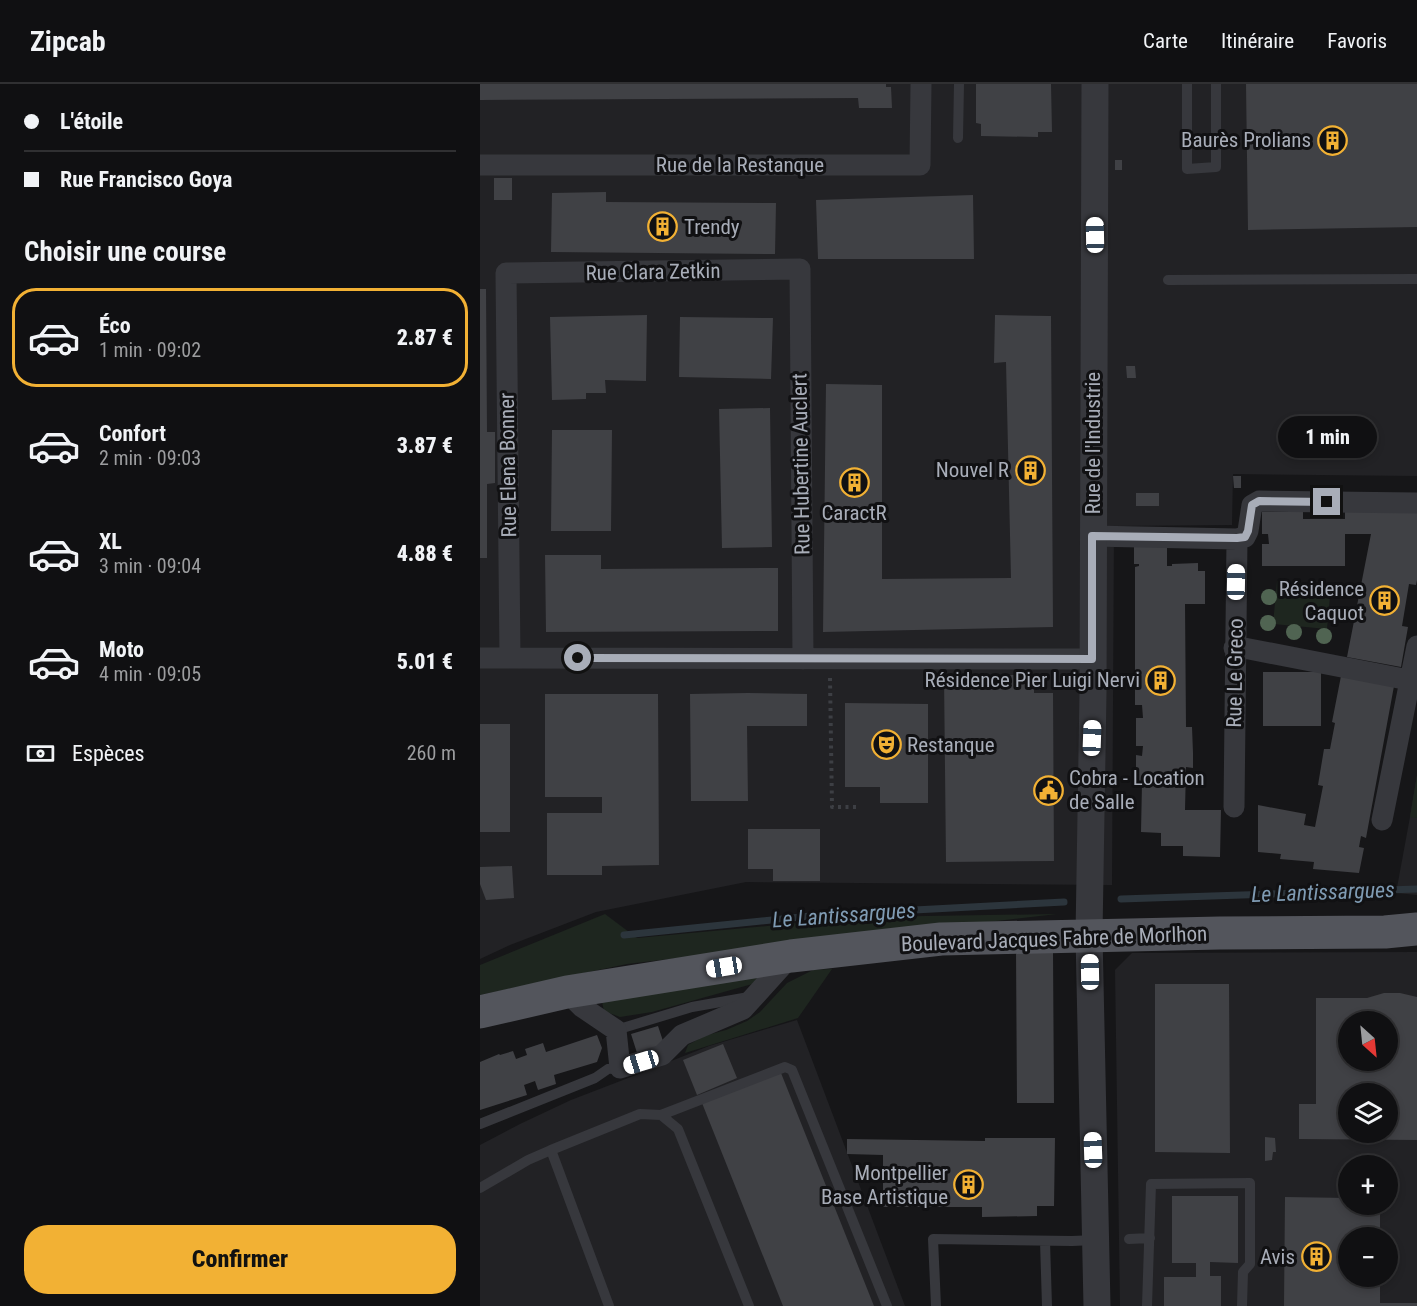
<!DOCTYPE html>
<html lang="fr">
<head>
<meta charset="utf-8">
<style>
  :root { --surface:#101012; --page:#1e1e20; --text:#f1f3f6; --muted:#9c9d9f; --line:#303032; --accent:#f2b134 }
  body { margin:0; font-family:"Roboto Condensed",sans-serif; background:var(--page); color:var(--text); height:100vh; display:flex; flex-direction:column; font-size:22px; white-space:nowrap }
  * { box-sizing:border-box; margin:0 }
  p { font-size:20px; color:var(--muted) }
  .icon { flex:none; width:33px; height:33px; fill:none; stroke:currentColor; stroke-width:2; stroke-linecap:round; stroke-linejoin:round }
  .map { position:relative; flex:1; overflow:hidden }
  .panel { display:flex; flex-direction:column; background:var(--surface); width:480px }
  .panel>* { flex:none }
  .guide { display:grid; align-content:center; height:132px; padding:0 24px; background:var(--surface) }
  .needle { width:39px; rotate:153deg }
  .controls { position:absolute; left:858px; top:927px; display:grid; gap:12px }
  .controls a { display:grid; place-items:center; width:60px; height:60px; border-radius:50%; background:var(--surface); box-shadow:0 3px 9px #0003,0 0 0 2px var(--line); font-size:30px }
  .end { position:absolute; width:27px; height:27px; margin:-14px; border:8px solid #a8adb8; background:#111; box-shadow:0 0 0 3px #111 }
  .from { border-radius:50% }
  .bubble { position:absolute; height:42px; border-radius:21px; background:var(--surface); box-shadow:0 3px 9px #0003,0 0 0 2px var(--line); font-size:20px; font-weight:800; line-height:42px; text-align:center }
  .car { position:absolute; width:18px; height:36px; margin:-18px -9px; border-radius:8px; box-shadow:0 0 4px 2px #0007; background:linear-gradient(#fff 24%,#345 0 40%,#fff 0 76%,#345 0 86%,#fff 0) }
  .guide b { display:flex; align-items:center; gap:21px; height:57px; font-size:22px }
  .guide b+b { border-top:2px solid var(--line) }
  .guide i { width:15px; height:15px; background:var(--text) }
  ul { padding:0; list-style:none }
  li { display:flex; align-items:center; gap:18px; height:99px; margin:0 12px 9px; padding:0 12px; border:3px solid transparent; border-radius:24px }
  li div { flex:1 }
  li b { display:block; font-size:22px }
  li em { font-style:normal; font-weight:800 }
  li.selected { border-color:var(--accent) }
  li>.icon { width:54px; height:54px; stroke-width:1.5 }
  h2 { padding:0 24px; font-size:27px; line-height:72px }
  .pay { display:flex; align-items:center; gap:15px; height:66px; padding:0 24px; font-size:22px }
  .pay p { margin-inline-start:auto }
  .button { display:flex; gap:12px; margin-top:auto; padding:12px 24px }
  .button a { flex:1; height:69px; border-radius:24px; background:var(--accent); color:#111; font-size:24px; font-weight:800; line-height:69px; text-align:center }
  header { display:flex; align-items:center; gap:36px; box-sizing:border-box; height:84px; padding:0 30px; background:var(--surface); border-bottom:2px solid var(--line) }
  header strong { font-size:28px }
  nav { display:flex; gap:33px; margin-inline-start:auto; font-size:21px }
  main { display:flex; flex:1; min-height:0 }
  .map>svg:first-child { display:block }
  .built { fill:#222225; fill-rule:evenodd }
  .green { fill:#1e261f }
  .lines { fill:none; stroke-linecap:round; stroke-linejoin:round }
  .stream { stroke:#2c353c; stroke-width:7 }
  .building { fill:#404145; fill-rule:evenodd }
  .path { stroke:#3d3f44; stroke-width:4; stroke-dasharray:3 4.5; stroke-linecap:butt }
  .service { stroke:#37383d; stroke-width:10 }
  .minor { stroke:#37383d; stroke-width:21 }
  .tertiary { stroke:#37383d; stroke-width:27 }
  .primary { stroke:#53555c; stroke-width:33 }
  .tree { fill:#506452 }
  .route { stroke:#a8adb8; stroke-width:8 }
  .labels { text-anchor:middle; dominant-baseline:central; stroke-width:6; stroke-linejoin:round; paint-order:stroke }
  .poi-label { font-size:21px; fill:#a8adb8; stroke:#111113; text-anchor:end }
  .street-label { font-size:21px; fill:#a8adb8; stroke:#111113 }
  .water-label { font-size:22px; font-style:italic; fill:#7f9bb3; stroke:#111113 }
</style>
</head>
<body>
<header>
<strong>Zipcab</strong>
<nav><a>Carte</a><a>Itinéraire</a><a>Favoris</a></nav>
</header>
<main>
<section class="panel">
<div class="guide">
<b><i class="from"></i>L'étoile</b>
<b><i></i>Rue Francisco Goya</b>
</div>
<h2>Choisir une course</h2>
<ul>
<li class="selected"><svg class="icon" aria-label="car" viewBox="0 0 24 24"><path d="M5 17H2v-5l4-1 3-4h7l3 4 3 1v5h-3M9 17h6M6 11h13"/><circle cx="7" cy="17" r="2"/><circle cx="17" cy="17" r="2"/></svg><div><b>Éco</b><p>1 min · 09:02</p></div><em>2.87 €</em></li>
<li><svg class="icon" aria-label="car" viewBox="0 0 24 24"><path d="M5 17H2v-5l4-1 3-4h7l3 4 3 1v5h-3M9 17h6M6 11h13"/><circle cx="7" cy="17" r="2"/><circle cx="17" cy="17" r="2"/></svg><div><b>Confort</b><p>2 min · 09:03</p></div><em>3.87 €</em></li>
<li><svg class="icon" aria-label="car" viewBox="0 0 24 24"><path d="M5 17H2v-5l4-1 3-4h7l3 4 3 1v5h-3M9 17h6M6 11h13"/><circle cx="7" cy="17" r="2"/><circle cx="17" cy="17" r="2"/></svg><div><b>XL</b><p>3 min · 09:04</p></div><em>4.88 €</em></li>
<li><svg class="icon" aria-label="car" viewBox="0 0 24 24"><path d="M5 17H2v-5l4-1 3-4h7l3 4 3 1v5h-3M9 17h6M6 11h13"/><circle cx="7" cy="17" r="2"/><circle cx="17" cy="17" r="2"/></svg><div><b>Moto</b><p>4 min · 09:05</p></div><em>5.01 €</em></li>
</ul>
<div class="pay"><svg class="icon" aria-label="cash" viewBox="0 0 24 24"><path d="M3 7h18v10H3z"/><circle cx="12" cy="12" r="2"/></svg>Espèces<p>260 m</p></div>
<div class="button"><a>Confirmer</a></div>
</section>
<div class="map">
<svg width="937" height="1222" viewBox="0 0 937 1222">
  <rect width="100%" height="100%" fill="#161618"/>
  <path class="built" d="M0 0H937V392L753 390 752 441 634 442 632 801 266 798 116 828 30 861 0 875Z
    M937 691V811L916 809 930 733Z
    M937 868V1222H640L635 886 652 869ZM868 938H908V976H868ZM868 1010H908V1048H868ZM868 1082H908V1120H868ZM868 1154H908V1192H868Z
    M317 936 425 1222H0V1061L40 1040 91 1016 156 991 229 962Z"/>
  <path class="green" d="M797 497 851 502 847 545 793 540Z
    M937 691V734L930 733Z
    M125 830 157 854 384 833 577 830 147 880 0 911V881Z
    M352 885 318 934 205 969 208 961 224 952 246 946 267 937 280 928 307 899 333 886Z
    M278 891 276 899 172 928 140 933 124 927 122 918Z"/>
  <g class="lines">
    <path class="stream" d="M641 815 937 805
      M144 851 340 831 584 818"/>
  </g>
  <path class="building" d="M0 0H406V3H411L412 24H379L378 14 0 16Z
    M496 0H571L572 48H558V53L501 52V40L496 39Z
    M766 0H937V143L768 146Z
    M635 76H642V86H635Z
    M14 94H32V116H14Z
    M126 108V118L296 119 295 170 71 168 72 109Z
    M493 111 494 175H338L336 116Z
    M0 205H6L7 348H15V399L7 400V474H0Z
    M167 231 166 297 125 296 126 309H106V315L72 316 70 233Z
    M515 231 571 232 573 543 343 548 346 300 402 301V495L531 494 526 278 514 279Z
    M200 233 293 234 291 295 199 293Z
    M646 282H655L656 294H647Z
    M290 324 292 463 242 464 239 325Z
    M72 346H132L131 447H71Z
    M753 392H761V404H754Z
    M656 409H679V422H656Z
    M782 428H823V435H865V428H937V496L936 501 929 500 922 542 928 543 921 583 867 573 891 450H865V482H782V460H789L788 450H782Z
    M654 458H687V482H692V480L718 479V487H725V520H705L706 643H712L713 669V684L706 683 705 726H741L740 773 703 772V762H681V749L661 748 662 699 656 700V671L662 672 663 662H656V634H663L662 621H655V483L659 482V480H654Z
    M65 471H121V485L298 484V547L66 548Z
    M783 588H841V642H783Z
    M464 591H554V609H573L574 777 466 778Z
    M861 592 914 602 886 754 881 752 879 763 884 764 879 789 833 785 834 778 800 775 801 770 778 768V721L826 730 824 741 835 743 843 702 838 701 844 665H850L855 639 852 638Z
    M268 609 327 610V642H267L268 717H211L210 610Z
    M65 610H178L179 781 122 782V791H67V729H122V713H65Z
    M365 619 448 620V719H400V703H365Z
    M0 640H30V748H0Z
    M268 745H340V797H293V785H268Z
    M32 782 34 814 6 816 0 800V783Z
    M536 867 573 868 574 1019H537Z
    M675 900H749L750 1069 675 1068Z
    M904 909H920L937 913V1056L819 1055V1020H836V914H887ZM868 938H908V976H868ZM868 1010H908V1048H868Z
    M178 942 185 963 158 972 151 950Z
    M117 951 122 964 117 978 74 991 76 1000 58 1006 55 997 44 1001 47 1011 0 1026V978L19 970 20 971 33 967 36 975 47 971 45 965 63 959 66 968Z
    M243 960 257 994 217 1011 203 976Z
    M301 989 394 1222H303L222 1019Z
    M785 1053 795 1054 796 1068H793L792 1076 785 1077Z
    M505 1054H575L574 1122H557V1132L502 1133V1123H403V1071L367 1070V1055L505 1057Z
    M692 1112H758V1179L730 1178V1192H741V1222H684V1193H716V1179H692Z
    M805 1113 868 1114V1120H900V1154H868V1192H900V1219H937V1222H804Z"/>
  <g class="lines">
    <path class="path" d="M350 594 352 723H379"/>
    <path class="service" d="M707 0V85L736 83V0
      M478 54 479 0
      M688 196 937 195
      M136 946 212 923 269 913
      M181 1031 305 983 312 986 407 1222
      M0 1040 115 994 128 985 140 984
      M71 1066 160 1030 181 1031 198 1045 269 1222
      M0 1104 48 1076 71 1066 129 1222
      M649 1155 670 1154
      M565 1157 567 1222
      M456 1222 453 1155 592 1157 615 1156
      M667 1222 671 1100 770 1099V1180L763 1188 762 1222"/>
    <path class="minor" d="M0 81H440L441 0
      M612 452 757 455 765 453 768 447 772 421 779 417 937 419
      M754 564H764L929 596
      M0 574 612 575
      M30 574 26 189 320 185 323 575
      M754 723 757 455
      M902 736 937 562
      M87 908 102 923 136 946 140 984 182 971 202 951 263 925 311 872"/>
    <path class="tertiary" d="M615 0 613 609 609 851 617 1222"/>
    <path class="primary" d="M0 928 87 908 311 872 461 855 740 849 905 848 937 845"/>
  </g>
  <g class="tree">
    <circle cx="789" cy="513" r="8"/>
    <circle cx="788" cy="539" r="8"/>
    <circle cx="814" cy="548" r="8"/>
    <circle cx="844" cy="552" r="8"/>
  </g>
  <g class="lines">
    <path class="route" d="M98 574 612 575V452L757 454 765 453 768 447 772 421 779 417 847 418"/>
  </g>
  <defs>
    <symbol id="building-ring" viewBox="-11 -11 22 22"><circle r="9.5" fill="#111113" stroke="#f2b134" stroke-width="1.5"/><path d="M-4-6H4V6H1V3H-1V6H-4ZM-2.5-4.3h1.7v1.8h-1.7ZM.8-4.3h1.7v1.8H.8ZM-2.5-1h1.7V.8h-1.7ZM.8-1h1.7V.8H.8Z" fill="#f2b134"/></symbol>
    <symbol id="theatre-ring" viewBox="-11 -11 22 22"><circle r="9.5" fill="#111113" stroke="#f2b134" stroke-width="1.5"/><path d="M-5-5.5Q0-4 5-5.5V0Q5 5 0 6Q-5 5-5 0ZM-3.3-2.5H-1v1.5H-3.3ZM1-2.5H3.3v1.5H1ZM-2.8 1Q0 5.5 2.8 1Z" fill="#f2b134"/></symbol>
    <symbol id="civic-ring" viewBox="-11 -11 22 22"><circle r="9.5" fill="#111113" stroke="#f2b134" stroke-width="1.5"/><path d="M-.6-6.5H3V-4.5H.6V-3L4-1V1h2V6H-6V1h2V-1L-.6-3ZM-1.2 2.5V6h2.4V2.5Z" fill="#f2b134"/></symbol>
  </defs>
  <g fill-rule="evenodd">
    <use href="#building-ring" x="836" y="40" width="33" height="33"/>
    <use href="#building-ring" x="166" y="126" width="33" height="33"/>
    <use href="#building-ring" x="534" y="370" width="33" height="33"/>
    <use href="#building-ring" x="358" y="382" width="33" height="33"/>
    <use href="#building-ring" x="888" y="500" width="33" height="33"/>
    <use href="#building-ring" x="664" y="580" width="33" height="33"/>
    <use href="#theatre-ring" x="390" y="644" width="33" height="33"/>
    <use href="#civic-ring" x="552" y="690" width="33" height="33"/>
    <use href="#building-ring" x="472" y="1084" width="33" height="33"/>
    <use href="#building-ring" x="820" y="1156" width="33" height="33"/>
  </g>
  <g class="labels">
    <g class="poi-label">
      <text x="831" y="56">Baurès Prolians</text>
      <text x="204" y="143" text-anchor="start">Trendy</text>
      <text x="529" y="386">Nouvel R</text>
      <text x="374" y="429" text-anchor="middle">CaractR</text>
      <text x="884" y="505">Résidence<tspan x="884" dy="24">Caquot</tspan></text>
      <text x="660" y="596">Résidence Pier Luigi Nervi</text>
      <text x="427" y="661" text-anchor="start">Restanque</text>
      <text x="589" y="694" text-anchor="start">Cobra - Location<tspan x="589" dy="24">de Salle</tspan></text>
      <text x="468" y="1089">Montpellier<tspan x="468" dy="24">Base Artistique</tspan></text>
      <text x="815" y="1173">Avis</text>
    </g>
    <g class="street-label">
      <text x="260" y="81">Rue de la Restanque</text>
      <text transform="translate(173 188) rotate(-1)">Rue Clara Zetkin</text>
      <text transform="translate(613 359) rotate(-90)">Rue de l'Industrie</text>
      <text transform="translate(321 380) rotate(-91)">Rue Hubertine Auclert</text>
      <text transform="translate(28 381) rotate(-91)">Rue Elena Bonner</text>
      <text transform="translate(755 589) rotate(-89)">Rue Le Greco</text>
      <text transform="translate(574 855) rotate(-2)">Boulevard Jacques Fabre de Morlhon</text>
    </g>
    <g class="water-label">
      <text transform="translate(843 808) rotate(-2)">Le Lantissargues</text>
      <text transform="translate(364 831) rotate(-4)">Le Lantissargues</text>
    </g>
  </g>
</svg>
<div class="controls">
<a><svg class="needle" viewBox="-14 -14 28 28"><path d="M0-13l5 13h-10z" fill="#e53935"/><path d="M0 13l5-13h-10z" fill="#9c9d9f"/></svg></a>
<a><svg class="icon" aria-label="layers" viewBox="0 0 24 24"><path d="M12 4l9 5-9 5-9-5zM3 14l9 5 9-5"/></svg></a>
<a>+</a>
<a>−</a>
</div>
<i class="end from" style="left:98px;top:574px"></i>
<i class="end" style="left:847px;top:418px"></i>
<div class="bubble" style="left:798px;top:332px;width:99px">1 min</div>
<i class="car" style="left:615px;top:151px;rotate:359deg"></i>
<i class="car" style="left:756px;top:498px;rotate:1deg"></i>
<i class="car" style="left:612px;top:654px;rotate:2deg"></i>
<i class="car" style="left:244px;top:883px;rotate:261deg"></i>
<i class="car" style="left:610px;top:888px;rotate:359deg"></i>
<i class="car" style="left:161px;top:978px;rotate:253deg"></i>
<i class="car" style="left:613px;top:1066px;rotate:358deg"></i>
</div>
</main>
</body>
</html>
